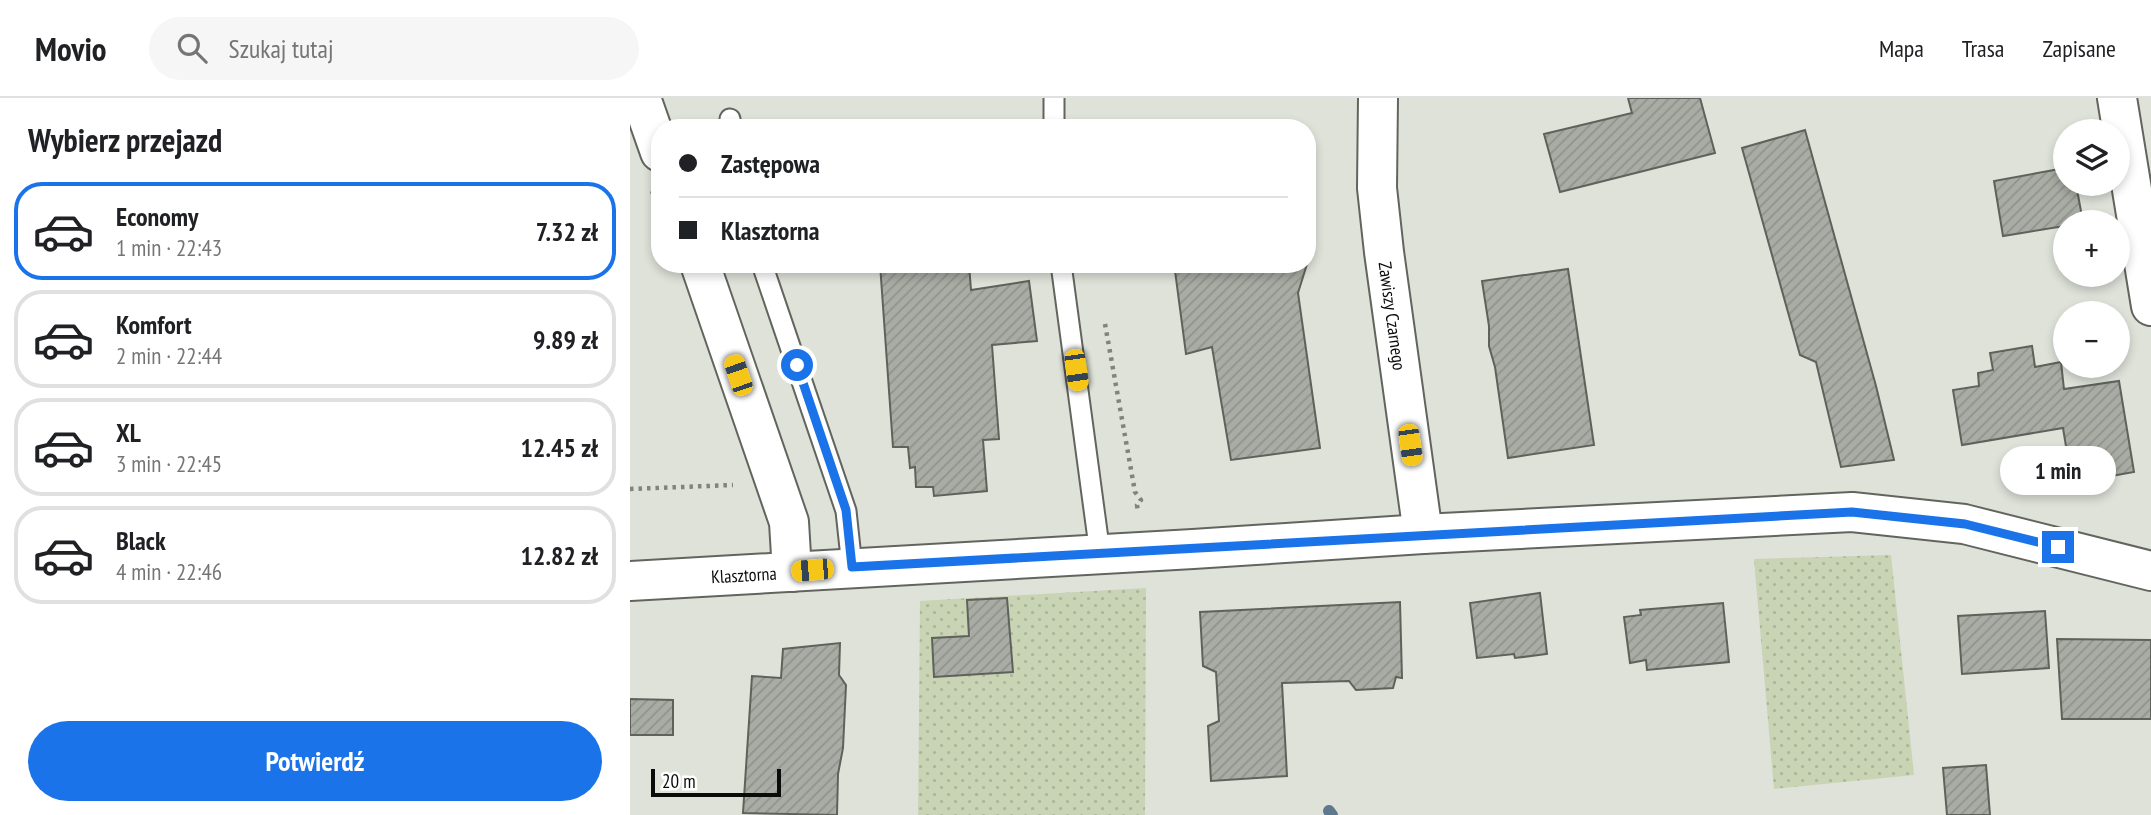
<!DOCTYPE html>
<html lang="pl">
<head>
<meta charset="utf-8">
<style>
  :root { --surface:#fff; --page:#f6f6f6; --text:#202124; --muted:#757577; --line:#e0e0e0; --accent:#1a73e8 }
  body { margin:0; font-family:"PT Sans Narrow",sans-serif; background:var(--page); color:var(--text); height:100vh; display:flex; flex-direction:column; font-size:26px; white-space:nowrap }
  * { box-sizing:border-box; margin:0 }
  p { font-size:23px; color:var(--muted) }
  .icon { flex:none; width:38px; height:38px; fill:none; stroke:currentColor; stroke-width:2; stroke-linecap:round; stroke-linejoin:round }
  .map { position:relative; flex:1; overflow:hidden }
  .details { display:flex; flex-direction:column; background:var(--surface); width:630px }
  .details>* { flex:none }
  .top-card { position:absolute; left:21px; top:21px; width:665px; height:154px; border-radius:28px; box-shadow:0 4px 10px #0003; display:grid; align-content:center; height:154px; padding:0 28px; background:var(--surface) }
  .buttons { position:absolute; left:1423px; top:21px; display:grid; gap:14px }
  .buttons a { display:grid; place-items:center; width:77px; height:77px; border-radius:50%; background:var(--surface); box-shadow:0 4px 10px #0003; font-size:35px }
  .scale { position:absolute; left:21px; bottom:18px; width:130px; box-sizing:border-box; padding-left:7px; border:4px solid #0b0c09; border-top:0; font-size:19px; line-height:24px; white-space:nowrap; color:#0b0c09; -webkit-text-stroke:5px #fff; paint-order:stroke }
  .end { position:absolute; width:32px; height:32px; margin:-16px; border:9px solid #1a73e8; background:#fff; box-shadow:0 0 0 4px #fff }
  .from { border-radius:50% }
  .bubble { position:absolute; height:49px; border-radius:24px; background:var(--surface); box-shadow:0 4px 10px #0003; font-size:23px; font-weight:700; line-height:49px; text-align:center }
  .car { position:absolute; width:21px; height:42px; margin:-21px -10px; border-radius:9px; box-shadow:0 0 5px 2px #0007; background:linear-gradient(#f5c518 24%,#345 0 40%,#f5c518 0 76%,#345 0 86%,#f5c518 0) }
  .top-card b { display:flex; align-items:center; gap:24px; height:66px; font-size:26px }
  .top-card b+b { border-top:2px solid var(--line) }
  .top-card i { width:18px; height:18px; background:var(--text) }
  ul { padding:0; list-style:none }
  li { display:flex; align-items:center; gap:21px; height:98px; margin:0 14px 10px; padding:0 14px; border:4px solid var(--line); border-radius:28px }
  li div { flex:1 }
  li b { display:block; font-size:26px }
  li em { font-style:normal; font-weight:700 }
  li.current { border-color:var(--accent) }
  li>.icon { width:63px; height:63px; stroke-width:1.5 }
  h2 { padding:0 28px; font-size:32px; line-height:84px }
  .action { display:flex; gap:14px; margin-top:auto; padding:14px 28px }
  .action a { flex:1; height:80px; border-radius:42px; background:var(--accent); color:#fff; font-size:28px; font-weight:700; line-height:80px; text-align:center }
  header { display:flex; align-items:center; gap:42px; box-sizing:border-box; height:98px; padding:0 35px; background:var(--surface); border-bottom:2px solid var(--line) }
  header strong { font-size:33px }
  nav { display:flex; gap:38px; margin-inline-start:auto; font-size:24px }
  .search { width:490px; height:63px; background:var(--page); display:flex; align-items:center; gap:18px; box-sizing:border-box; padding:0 24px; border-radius:38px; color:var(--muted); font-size:26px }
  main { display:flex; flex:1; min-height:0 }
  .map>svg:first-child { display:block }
  .grass { fill:url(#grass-dots) }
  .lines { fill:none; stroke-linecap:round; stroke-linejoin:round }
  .stream { stroke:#5e788d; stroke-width:12 }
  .building { fill:url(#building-hatch); stroke:#5f625b; stroke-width:2 }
  .service-casing { stroke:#62655e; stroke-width:23 }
  .minor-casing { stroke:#62655e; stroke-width:42 }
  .path { stroke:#81837d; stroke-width:4.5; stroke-dasharray:3.5 5; stroke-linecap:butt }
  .service { stroke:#fff; stroke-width:19 }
  .minor { stroke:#fff; stroke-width:38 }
  .route { stroke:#1a73e8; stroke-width:9 }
  .labels { text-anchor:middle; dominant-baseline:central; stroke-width:7; stroke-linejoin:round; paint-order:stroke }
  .street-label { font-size:18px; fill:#0b0c09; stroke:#fff }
</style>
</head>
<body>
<header>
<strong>Movio</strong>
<div class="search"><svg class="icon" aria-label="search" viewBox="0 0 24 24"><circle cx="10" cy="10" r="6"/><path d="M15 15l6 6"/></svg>Szukaj tutaj</div>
<nav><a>Mapa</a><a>Trasa</a><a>Zapisane</a></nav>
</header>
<main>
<section class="details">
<h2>Wybierz przejazd</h2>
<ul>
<li class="current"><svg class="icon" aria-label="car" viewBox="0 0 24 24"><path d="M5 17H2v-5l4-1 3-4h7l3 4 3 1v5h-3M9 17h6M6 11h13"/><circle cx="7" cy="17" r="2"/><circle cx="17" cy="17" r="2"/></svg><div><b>Economy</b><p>1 min · 22:43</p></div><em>7.32 zł</em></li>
<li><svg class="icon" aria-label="car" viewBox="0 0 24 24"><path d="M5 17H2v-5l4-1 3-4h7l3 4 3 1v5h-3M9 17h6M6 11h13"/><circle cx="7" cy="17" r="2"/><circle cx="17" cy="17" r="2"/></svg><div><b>Komfort</b><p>2 min · 22:44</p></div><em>9.89 zł</em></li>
<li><svg class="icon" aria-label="car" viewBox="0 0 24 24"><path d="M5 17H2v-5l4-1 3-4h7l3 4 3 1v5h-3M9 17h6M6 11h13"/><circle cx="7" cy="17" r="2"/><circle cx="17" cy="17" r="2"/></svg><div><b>XL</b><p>3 min · 22:45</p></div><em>12.45 zł</em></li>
<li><svg class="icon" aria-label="car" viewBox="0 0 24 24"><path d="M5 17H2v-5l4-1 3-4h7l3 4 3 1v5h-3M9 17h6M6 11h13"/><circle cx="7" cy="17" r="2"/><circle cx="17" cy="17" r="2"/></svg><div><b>Black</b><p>4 min · 22:46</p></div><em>12.82 zł</em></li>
</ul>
<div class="action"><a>Potwierdź</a></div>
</section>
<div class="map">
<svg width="1521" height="717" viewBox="0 0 1521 717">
  <defs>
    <pattern id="grass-dots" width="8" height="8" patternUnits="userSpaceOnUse" patternTransform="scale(1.75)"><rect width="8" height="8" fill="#c8d4b4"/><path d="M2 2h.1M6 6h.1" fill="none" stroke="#aab599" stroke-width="1.8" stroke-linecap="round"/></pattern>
    <pattern id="building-hatch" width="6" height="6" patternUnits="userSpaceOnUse" patternTransform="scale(1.75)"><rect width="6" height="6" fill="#a9aca4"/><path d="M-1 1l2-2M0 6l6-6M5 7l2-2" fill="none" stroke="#90938c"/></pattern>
  </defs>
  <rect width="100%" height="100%" fill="#dee2d9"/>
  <path class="grass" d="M1261 457 1284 677 1144 691 1124 461Z
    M516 490 515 717H288L290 503Z"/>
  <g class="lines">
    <path class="stream" d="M699 713 702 717"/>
  </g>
  <path class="building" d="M998 0H1070L1085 55 930 94 914 36 1002 15Z
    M1175 32 1246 288 1264 362 1211 369 1186 264 1170 257 1112 50Z
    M1435 70V86H1446L1453 124H1435V128L1373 138 1364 83Z
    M250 166H339L341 192 399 183 407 243 362 247 369 341 353 342 357 393 304 398 303 389H286L285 369 280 370 278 349H263Z
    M571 166H677L668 195 690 350 601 362 582 249 556 256 545 173 572 170Z
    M938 171 964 347 878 360 865 269 859 248V228L852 183Z
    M1402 248 1405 269 1431 264 1434 291 1489 283 1504 374 1442 385 1433 330 1332 347 1323 292 1349 288 1348 275 1363 272 1360 255Z
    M910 495 917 556 885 560 884 556 847 560 840 505Z
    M377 500 383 574 304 579 302 540 339 538 337 502Z
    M770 504 772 580 766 579 763 590 726 592 719 583 652 585 657 678 581 683 578 628 589 623 586 574 573 568 570 514Z
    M1093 505 1099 564 1017 572 1016 562 1000 565 994 519 1011 517 1010 512Z
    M1415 513 1419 570 1332 576 1328 518Z
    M1427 541 1521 542V621H1432Z
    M210 545 209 577 216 587 213 650 208 676 207 717 113 715 122 578 151 580 153 551Z
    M0 601 43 602V637H0Z
    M1356 667 1360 717H1317L1313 670Z"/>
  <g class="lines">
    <defs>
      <path id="service" d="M100 21 101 30
        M424 30V0
        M132 166 216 413 222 469
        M431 166 470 456"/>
      <g id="minor">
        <path d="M11 0 30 54"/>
        <path id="s1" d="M748 0 747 90 754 154 793 436"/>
        <path d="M1487 0 1521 208"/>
        <path d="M70 166 159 424 162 474"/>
        <path id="s2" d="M0 483 563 451 793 436 1222 414 1334 426 1521 473"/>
      </g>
    </defs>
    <use href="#service" class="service-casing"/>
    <use href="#minor" class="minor-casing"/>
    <path class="path" d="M22 93 30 115
      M475 226 505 394 511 402 507 407 508 414
      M0 391 103 387"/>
    <use href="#service" class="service"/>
    <use href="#minor" class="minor"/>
  </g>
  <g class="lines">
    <path class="route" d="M167 267 216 412 222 469 1222 414 1335 426 1428 449"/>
  </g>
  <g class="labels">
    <g class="street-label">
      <text stroke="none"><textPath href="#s1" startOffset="219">Zawiszy Czarnego</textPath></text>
      <text stroke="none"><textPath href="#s2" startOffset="114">Klasztorna</textPath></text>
    </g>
  </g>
</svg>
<div class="buttons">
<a><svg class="icon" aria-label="layers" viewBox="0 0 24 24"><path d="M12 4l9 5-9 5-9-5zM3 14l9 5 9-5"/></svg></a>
<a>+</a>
<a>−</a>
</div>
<div class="scale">20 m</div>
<i class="end from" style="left:167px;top:267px"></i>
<i class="end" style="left:1428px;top:449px"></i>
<div class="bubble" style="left:1370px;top:348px;width:116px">1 min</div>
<i class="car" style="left:446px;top:272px;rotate:172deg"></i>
<i class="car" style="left:108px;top:277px;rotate:341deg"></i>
<i class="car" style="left:780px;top:347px;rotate:172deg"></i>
<i class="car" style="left:182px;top:472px;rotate:265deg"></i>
<div class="top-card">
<b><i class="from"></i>Zastępowa</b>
<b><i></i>Klasztorna</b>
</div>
</div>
</main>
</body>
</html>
